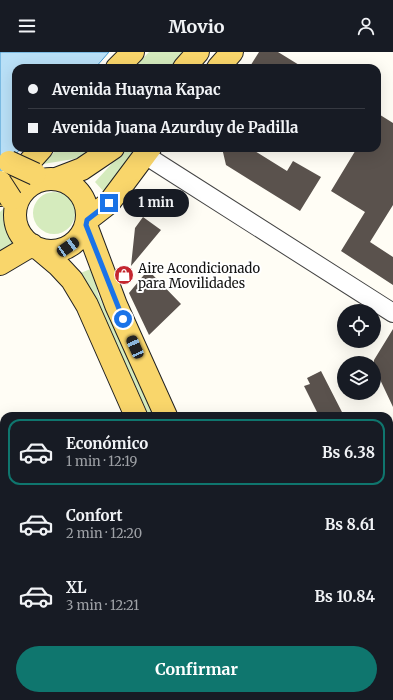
<!DOCTYPE html>
<html lang="es">
<head>
<meta charset="utf-8">
<style>
  :root { --surface:#171b24; --page:#242831; --text:#f1f3f6; --muted:#9ea1a6; --line:#363941; --accent:#0f766e }
  body { margin:0; font-family:Merriweather,serif; background:var(--page); color:var(--text); height:100vh; display:flex; flex-direction:column; font-size:15px; white-space:nowrap }
  * { box-sizing:border-box; margin:0 }
  p { font-size:13px; color:var(--muted) }
  .icon { flex:none; width:22px; height:22px; fill:none; stroke:currentColor; stroke-width:2; stroke-linecap:round; stroke-linejoin:round }
  .map { position:relative; flex:1; overflow:hidden }
  .details { position:absolute; left:0px; top:360px; width:393px; height:288px; display:flex; flex-direction:column; background:var(--surface); border-radius:12px 12px 0 0; box-shadow:0 4px 16px #0002 }
  .details>* { flex:none }
  .banner { position:absolute; left:12px; top:12px; width:369px; height:88px; border-radius:12px; box-shadow:0 4px 16px #0002; display:grid; align-content:center; height:88px; padding:0 16px; background:var(--surface) }
  .buttons { position:absolute; left:337px; top:252px; display:grid; gap:8px }
  .buttons a { display:grid; place-items:center; width:44px; height:44px; border-radius:50%; background:var(--surface); box-shadow:0 4px 16px #0002; font-size:20px }
  .end { position:absolute; width:18px; height:18px; margin:-9px; border:5px solid #1a73e8; background:#fff; box-shadow:0 0 0 2px #fff }
  .from { border-radius:50% }
  .bubble { position:absolute; height:28px; border-radius:14px; background:var(--surface); box-shadow:0 4px 16px #0002; font-size:13px; font-weight:700; line-height:28px; text-align:center }
  .car { position:absolute; width:12px; height:24px; margin:-12px -6px; border-radius:5px; box-shadow:0 0 3px 1px #0007; background:linear-gradient(#222 24%,#8ab4d8 0 40%,#222 0 76%,#8ab4d8 0 86%,#222 0) }
  .banner b { display:flex; align-items:center; gap:14px; height:38px; font-size:15px }
  .banner b+b { border-top:1px solid var(--line) }
  .banner i { width:10px; height:10px; background:var(--text) }
  ul { padding:7px 0 0; list-style:none }
  li { display:flex; align-items:center; gap:12px; height:66px; margin:0 8px 6px; padding:0 8px; border:2px solid transparent; border-radius:12px }
  li div { flex:1 }
  li b { display:block; font-size:15px }
  li em { font-style:normal; font-weight:700 }
  li.on { border-color:var(--accent) }
  li>.icon { width:36px; height:36px; stroke-width:1.5 }
  .button { display:flex; gap:8px; margin-top:auto; padding:8px 16px }
  .button a { flex:1; height:46px; border-radius:24px; background:var(--accent); color:#fff; font-size:16px; font-weight:700; line-height:46px; text-align:center }
  header { display:flex; justify-content:space-between; align-items:center; height:52px; padding:0 16px; background:var(--surface); font-size:18px; font-weight:700 }
  .map>svg:first-child { display:block }
  .industrial { fill:#eee6ef }
  .green { fill:#d5ebbd }
  .water { fill:#b9e0f7; stroke:#3f96cf }
  .building { fill:#5a524d }
  .lines { fill:none; stroke-linecap:round; stroke-linejoin:round }
  .minor-casing { stroke:#444; stroke-width:20 }
  .primary-casing { stroke:#222; stroke-width:24 }
  .minor { stroke:#fff; stroke-width:18 }
  .primary { stroke:#f9d66b; stroke-width:22 }
  .primary-bridge-casing { stroke:#222; stroke-width:24; stroke-linecap:butt }
  .primary-bridge { stroke:#f9d66b; stroke-width:22 }
  .route { stroke:#1a73e8; stroke-width:5 }
  .labels { text-anchor:middle; dominant-baseline:central; stroke-width:4; stroke-linejoin:round; paint-order:stroke }
  .poi-label { font-size:13px; fill:#111; stroke:#fff; text-anchor:start }
</style>
</head>
<body>
<header><svg class="icon" aria-label="menu" viewBox="0 0 24 24"><path d="M4 6h16M4 12h16M4 18h16"/></svg>Movio<svg class="icon" aria-label="person" viewBox="0 0 24 24"><circle cx="12" cy="8" r="4"/><path d="M4 21q1-7 8-7t8 7"/></svg></header>
<div class="map">
<svg width="393" height="648" viewBox="0 0 393 648">
  <rect width="100%" height="100%" fill="#fffdf5"/>
  <path class="industrial" d="M0 445 4 447V535L0 533Z"/>
  <path class="green" d="M149 0H185L171 16H134Z
    M58 96H100L97 98 74 107 43 112Z
    M126 96H135L105 141 95 130Z
    M33 161a21 21 0 1 1 42 0a21 21 0 1 1-42 0Z
    M4 156 8 175 17 193 0 200V160Z
    M93 216 98 242 154 364H149L94 242 85 229 78 222Z"/>
  <path class="water" d="M0 0H109L95 16H16V96H21L0 121Z"/>
  <path class="building" d="M259 0H278L304 16H249Z
    M377 61 393 71V153L370 190 393 205V233L341 199 365 160 331 139 357 96H377Z
    M222 96H250L287 119 293 109 321 125 300 159 226 113Z
    M143 165 161 178 131 214 135 176Z
    M148 218 181 252 149 283 129 241Z
    M393 277V355L376 319 374 318V308Z
    M321 319 344 364H319L304 334 310 332 307 326Z"/>
  <g class="lines">
    <defs>
      <path id="minor" d="M145 103 393 261
        M389 399 393 397
        M57 648 59 644"/>
      <path id="primary" d="M117 16 133 0
        M184 16 198 0
        M218 16 232 0
        M56 127 82 117 113 96
        M15 163a36 36 0 1 1 72 0a36 36 0 1 1-72 0Z
        M0 143 42 96
        M87 168 109 151 150 96
        M86 173 116 253 166 364
        M39 197 58 213 72 228 87 253 136 364
        M0 212 32 193
        M261 644 263 648
        M294 644 296 648"/>
    </defs>
    <use href="#minor" class="minor-casing"/>
    <use href="#primary" class="primary-casing"/>
    <use href="#minor" class="minor"/>
    <use href="#primary" class="primary"/>
    <defs>
      <path id="primary-bridge" d="M9 110 35 122
        M0 130 11 147"/>
    </defs>
    <use href="#primary-bridge" class="primary-bridge-casing"/>
    <use href="#primary-bridge" class="primary-bridge"/>
  </g>
  <g class="lines">
    <path class="route" d="M109 151 87 168 86 173 123 267"/>
  </g>
  <defs>
    <symbol id="shop-disc" viewBox="-11 -11 22 22"><circle r="9.5" fill="#c4262e" stroke="#fff"/><path d="M-5-2.5h2.3a2.7 3.5 0 0 1 5.4 0H5L5.5 6h-11ZM-1.5-2.5h3a1.5 2.3 0 0 0-3 0Z" fill="#fff"/></symbol>
  </defs>
  <g fill-rule="evenodd">
    <use href="#shop-disc" x="113" y="212" width="22" height="22"/>
  </g>
  <g class="labels">
    <g class="poi-label">
      <text x="138" y="216">Aire Acondicionado<tspan x="138" dy="15">para Movilidades</tspan></text>
    </g>
  </g>
</svg>
<div class="buttons">
<a><svg class="icon" aria-label="locate" viewBox="0 0 24 24"><circle cx="12" cy="12" r="6"/><path d="M12 2v4M12 18v4M2 12h4M18 12h4"/></svg></a>
<a><svg class="icon" aria-label="layers" viewBox="0 0 24 24"><path d="M12 4l9 5-9 5-9-5zM3 14l9 5 9-5"/></svg></a>
</div>
<i class="end from" style="left:123px;top:267px"></i>
<i class="end" style="left:109px;top:151px"></i>
<div class="bubble" style="left:123px;top:137px;width:66px">1 min</div>
<i class="car" style="left:68px;top:195px;rotate:55deg"></i>
<i class="car" style="left:135px;top:295px;rotate:336deg"></i>
<div class="banner">
<b><i class="from"></i>Avenida Huayna Kapac</b>
<b><i></i>Avenida Juana Azurduy de Padilla</b>
</div>
<section class="details">
<ul>
<li class="on"><svg class="icon" aria-label="car" viewBox="0 0 24 24"><path d="M5 17H2v-5l4-1 3-4h7l3 4 3 1v5h-3M9 17h6M6 11h13"/><circle cx="7" cy="17" r="2"/><circle cx="17" cy="17" r="2"/></svg><div><b>Económico</b><p>1 min · 12:19</p></div><em>Bs 6.38</em></li>
<li><svg class="icon" aria-label="car" viewBox="0 0 24 24"><path d="M5 17H2v-5l4-1 3-4h7l3 4 3 1v5h-3M9 17h6M6 11h13"/><circle cx="7" cy="17" r="2"/><circle cx="17" cy="17" r="2"/></svg><div><b>Confort</b><p>2 min · 12:20</p></div><em>Bs 8.61</em></li>
<li><svg class="icon" aria-label="car" viewBox="0 0 24 24"><path d="M5 17H2v-5l4-1 3-4h7l3 4 3 1v5h-3M9 17h6M6 11h13"/><circle cx="7" cy="17" r="2"/><circle cx="17" cy="17" r="2"/></svg><div><b>XL</b><p>3 min · 12:21</p></div><em>Bs 10.84</em></li>
</ul>
<div class="button"><a>Confirmar</a></div>
</section>
</div>
</body>
</html>
